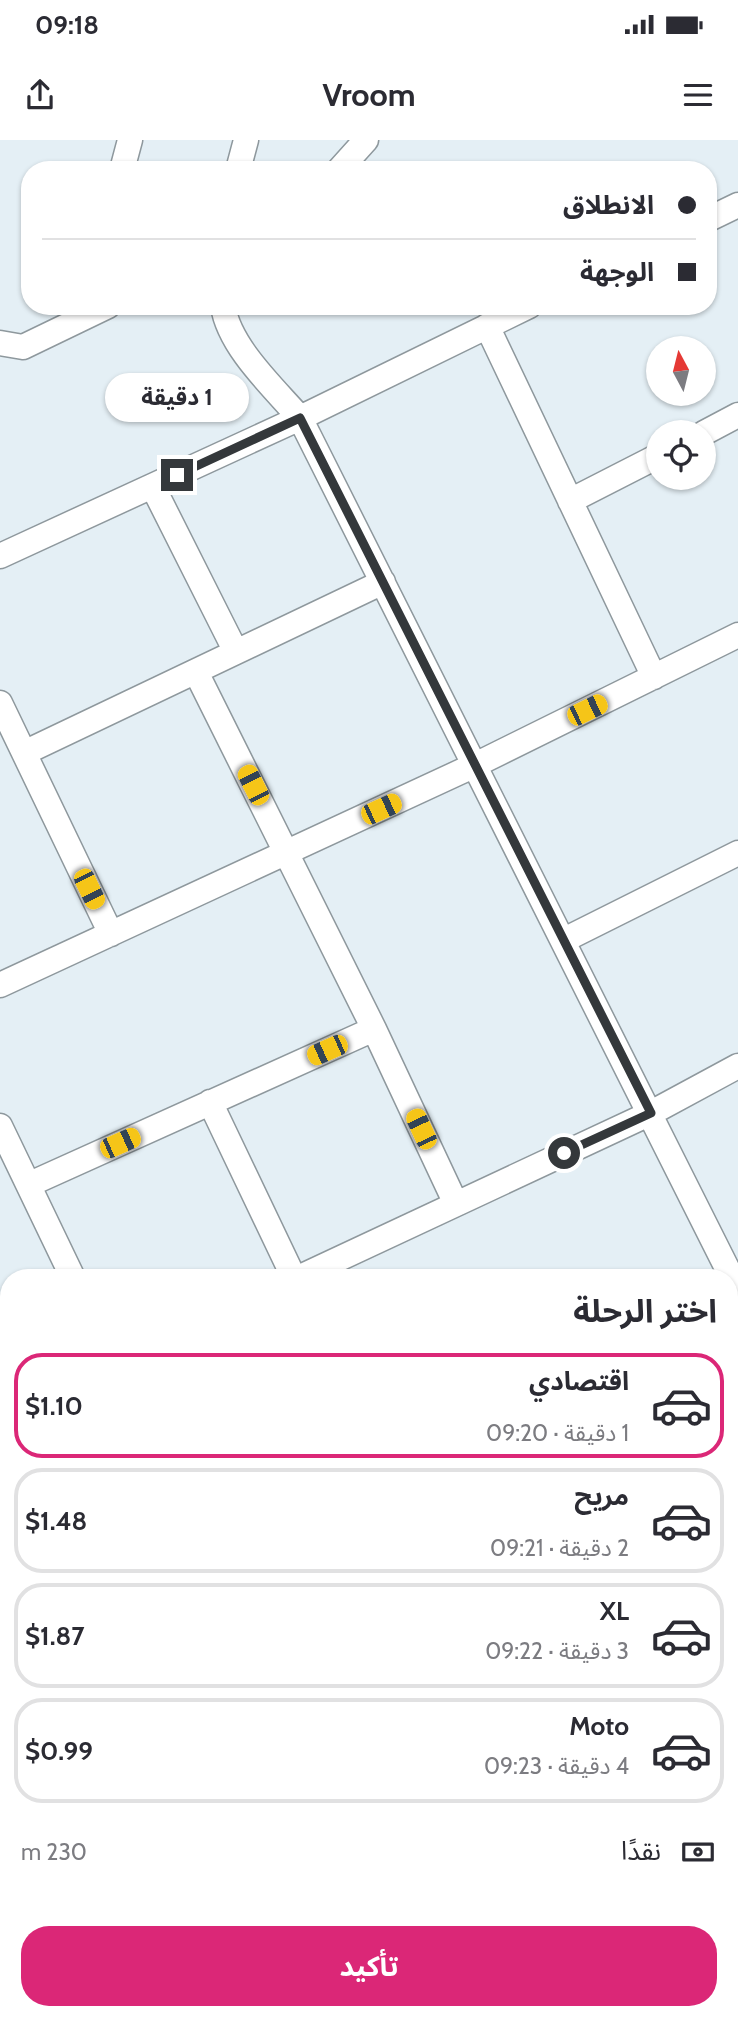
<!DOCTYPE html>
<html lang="ar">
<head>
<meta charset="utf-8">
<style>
  :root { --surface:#fff; --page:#f7f7f7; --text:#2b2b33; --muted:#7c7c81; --line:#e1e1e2; --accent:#db2777 }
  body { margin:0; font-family:Cabin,"Noto Sans Arabic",sans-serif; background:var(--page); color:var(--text); direction:rtl; height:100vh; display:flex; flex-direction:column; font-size:26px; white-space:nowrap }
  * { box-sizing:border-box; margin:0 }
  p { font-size:23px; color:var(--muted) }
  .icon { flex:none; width:38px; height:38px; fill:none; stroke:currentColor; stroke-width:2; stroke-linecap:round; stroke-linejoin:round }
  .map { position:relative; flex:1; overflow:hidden; direction:ltr }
  .panel { position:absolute; left:0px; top:1129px; width:738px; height:751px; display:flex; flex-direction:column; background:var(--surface); border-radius:28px 28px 0 0; box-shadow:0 2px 5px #0004; direction:rtl }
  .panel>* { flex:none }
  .top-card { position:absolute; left:21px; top:21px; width:696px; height:154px; border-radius:28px; box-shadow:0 2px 5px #0004; direction:rtl; display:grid; align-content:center; height:154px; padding:0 21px; background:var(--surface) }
  .needle { width:46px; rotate:353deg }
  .controls { position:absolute; left:646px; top:196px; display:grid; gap:14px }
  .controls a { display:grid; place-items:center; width:70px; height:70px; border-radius:50%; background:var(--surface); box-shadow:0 2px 5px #0004; font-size:35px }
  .end { position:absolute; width:32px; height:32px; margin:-16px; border:9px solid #34383b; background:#fff; box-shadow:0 0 0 4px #fff }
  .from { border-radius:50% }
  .bubble { position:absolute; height:49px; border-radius:24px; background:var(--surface); box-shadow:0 2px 5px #0004; font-size:23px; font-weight:700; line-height:49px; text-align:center; direction:rtl }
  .car { position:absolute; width:21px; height:42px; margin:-21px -10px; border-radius:9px; box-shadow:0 0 5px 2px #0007; background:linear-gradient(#f5c518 24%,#345 0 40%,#f5c518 0 76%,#345 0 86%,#f5c518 0) }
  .top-card b { display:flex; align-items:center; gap:24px; height:66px; font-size:26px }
  .top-card b+b { border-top:2px solid var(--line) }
  .top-card i { width:18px; height:18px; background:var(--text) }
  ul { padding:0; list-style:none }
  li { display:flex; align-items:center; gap:21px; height:105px; margin:0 14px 10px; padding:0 7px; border:4px solid var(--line); border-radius:28px }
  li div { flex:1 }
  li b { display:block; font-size:26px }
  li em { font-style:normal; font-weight:700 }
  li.current { border-color:var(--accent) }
  li>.icon { width:63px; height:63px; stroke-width:1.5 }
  h2 { padding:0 21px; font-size:32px; line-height:84px }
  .pay { display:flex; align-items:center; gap:18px; height:77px; padding:0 21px; font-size:26px }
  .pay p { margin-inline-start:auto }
  .cta { display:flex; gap:14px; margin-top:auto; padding:14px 21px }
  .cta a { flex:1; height:80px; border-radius:28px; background:var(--accent); color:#fff; font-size:28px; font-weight:700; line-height:80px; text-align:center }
  .status { display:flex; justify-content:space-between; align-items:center; height:49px; padding:0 35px; background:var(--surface); direction:ltr }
  .status svg { height:19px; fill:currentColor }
  header { display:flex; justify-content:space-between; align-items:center; height:91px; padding:0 21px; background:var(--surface); font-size:32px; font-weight:700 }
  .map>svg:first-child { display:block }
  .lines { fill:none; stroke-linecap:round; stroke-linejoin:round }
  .minor-casing { stroke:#8e989d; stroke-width:27 }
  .tertiary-casing { stroke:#8e989d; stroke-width:32 }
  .minor { stroke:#fff; stroke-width:24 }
  .tertiary { stroke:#fff; stroke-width:30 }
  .route { stroke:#34383b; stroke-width:9 }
</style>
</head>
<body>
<div class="status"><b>09:18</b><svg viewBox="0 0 49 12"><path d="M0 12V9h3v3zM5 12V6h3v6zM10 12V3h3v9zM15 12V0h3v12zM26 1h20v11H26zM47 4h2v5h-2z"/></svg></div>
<header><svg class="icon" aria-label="menu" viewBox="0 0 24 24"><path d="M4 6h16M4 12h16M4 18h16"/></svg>Vroom<svg class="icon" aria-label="share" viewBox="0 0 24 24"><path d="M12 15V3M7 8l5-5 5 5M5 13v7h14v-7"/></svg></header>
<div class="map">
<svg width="738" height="1878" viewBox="0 0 738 1878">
  <rect width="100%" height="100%" fill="#e4eff5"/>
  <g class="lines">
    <defs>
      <path id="minor" d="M122 30 130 0
        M238 30 246 0
        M339 30 366 0
        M709 79 738 65
        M223 166C229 207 274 248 300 278L738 1150
        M487 186 654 537
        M0 203 23 207 108 166
        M704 293 738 275
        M153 347 236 512
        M570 361 658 316
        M0 416 300 278 529 166
        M196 532 374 889 456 1064
        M0 563 111 794
        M24 613 383 442
        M564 800 738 713
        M0 845 475 625 738 495
        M210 962 294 1138
        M0 986 73 1138
        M30 1044 374 889
        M298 1138 651 973 738 926
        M0 1281 9 1277
        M730 1313 738 1302
        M0 1809 9 1805
        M196 1871 199 1878
        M304 1878 308 1871"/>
      <path id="tertiary" d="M730 1188 738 1184
        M0 1543 9 1539"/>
    </defs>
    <use href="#minor" class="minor-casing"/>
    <use href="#tertiary" class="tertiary-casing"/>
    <use href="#minor" class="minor"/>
    <use href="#tertiary" class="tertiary"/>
  </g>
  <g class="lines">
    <path class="route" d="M177 335 300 278 651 973 564 1013"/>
  </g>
</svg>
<div class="controls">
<a><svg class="needle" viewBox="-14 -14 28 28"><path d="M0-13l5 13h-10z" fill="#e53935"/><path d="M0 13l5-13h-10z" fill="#7c7c81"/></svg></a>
<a><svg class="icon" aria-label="locate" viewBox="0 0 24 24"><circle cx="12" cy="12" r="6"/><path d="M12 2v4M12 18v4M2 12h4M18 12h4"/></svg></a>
</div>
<i class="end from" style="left:564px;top:1013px"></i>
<i class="end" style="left:177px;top:335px"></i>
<div class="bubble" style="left:105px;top:233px;width:144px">1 دقيقة</div>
<i class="car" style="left:587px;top:570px;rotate:64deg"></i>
<i class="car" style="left:253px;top:645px;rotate:333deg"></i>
<i class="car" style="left:381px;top:669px;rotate:65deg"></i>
<i class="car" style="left:89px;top:749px;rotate:154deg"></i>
<i class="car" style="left:327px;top:910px;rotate:246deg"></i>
<i class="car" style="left:421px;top:989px;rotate:335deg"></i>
<i class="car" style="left:120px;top:1003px;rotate:66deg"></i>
<div class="top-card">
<b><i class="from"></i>الانطلاق</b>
<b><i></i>الوجهة</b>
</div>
<section class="panel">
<h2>اختر الرحلة</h2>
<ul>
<li class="current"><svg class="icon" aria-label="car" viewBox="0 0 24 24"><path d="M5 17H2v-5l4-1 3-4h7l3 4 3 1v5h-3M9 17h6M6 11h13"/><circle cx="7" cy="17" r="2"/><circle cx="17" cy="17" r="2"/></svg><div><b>اقتصادي</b><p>1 دقيقة · 09:20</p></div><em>$1.10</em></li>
<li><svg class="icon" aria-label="car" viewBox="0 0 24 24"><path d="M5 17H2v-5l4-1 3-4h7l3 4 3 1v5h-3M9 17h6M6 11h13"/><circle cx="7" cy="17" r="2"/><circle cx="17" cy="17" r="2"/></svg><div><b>مريح</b><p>2 دقيقة · 09:21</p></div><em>$1.48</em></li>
<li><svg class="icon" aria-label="car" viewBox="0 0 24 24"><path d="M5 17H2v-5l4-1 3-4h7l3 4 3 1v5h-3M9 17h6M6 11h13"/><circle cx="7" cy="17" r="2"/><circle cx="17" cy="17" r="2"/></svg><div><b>XL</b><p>3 دقيقة · 09:22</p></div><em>$1.87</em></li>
<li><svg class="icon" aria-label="car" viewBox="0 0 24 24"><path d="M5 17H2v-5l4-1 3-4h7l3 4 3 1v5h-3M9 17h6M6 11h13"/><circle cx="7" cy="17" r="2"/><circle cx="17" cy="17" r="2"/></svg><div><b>Moto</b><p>4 دقيقة · 09:23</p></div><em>$0.99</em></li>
</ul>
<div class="pay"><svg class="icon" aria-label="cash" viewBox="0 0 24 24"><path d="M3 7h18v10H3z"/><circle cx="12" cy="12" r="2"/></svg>نقدًا<p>230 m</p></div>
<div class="cta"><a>تأكيد</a></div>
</section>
</div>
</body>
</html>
